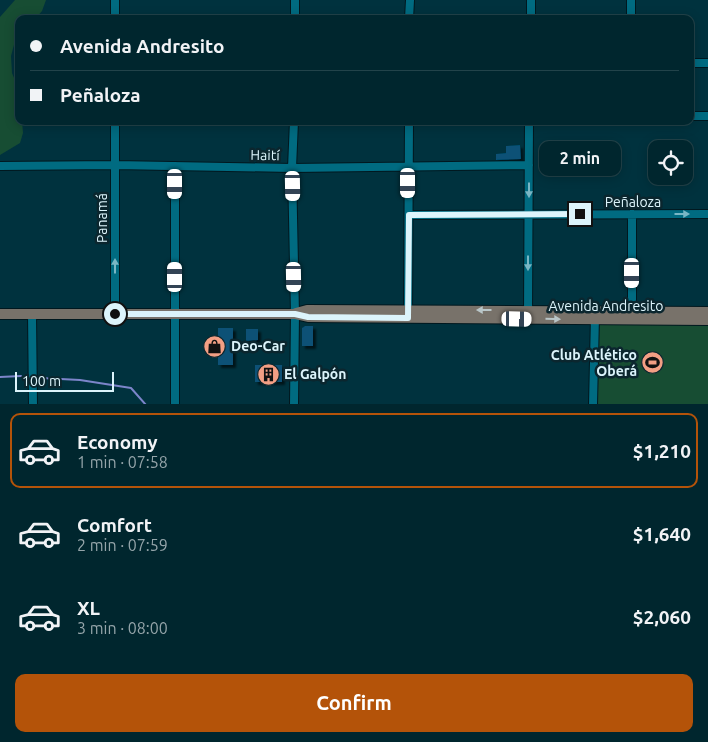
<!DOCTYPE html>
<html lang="en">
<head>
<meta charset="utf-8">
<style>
  :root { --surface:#00262e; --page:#0a2e36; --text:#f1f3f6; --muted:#95a5aa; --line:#22434a; --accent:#b45309 }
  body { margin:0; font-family:Ubuntu,sans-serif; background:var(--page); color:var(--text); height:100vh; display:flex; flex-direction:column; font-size:19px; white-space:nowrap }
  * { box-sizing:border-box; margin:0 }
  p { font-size:16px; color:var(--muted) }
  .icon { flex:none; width:28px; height:28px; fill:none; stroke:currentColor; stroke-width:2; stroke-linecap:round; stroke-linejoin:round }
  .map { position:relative; height:404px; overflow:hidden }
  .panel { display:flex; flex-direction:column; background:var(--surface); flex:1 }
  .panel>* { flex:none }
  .hud { position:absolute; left:15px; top:15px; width:679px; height:110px; border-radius:10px; box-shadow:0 2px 12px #0003,0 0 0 1px var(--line); display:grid; align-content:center; height:110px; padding:0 15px; background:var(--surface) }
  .controls { position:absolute; left:648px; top:140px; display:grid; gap:10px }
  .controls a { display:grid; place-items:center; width:45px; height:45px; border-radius:10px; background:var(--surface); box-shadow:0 2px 12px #0003,0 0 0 1px var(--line); font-size:25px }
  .scale { position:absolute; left:15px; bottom:12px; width:99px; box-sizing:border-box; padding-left:5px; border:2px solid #dcf4fb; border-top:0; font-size:14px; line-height:18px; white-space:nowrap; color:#dcf4fb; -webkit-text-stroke:4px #0b262e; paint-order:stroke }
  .end { position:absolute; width:22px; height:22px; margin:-11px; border:6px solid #dcf4fb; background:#111; box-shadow:0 0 0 2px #111 }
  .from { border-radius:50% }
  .bubble { position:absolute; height:35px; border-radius:10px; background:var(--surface); box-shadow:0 2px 12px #0003,0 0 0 1px var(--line); font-size:16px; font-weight:700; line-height:35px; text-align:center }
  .car { position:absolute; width:15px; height:30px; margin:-15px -8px; border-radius:6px; box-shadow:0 0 4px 1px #0007; background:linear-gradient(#fff 24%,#345 0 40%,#fff 0 76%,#345 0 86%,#fff 0) }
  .hud b { display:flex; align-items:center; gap:18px; height:48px; font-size:19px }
  .hud b+b { border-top:1px solid var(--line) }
  .hud i { width:12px; height:12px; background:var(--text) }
  ul { padding:9px 0 0; list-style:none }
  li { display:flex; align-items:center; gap:15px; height:75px; margin:0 10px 8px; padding:0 5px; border:2px solid transparent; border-radius:10px }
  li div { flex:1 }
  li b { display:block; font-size:19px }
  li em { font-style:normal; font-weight:700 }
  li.selected { border-color:var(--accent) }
  li>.icon { width:45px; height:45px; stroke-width:1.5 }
  .cta { display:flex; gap:10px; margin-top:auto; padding:10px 15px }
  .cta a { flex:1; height:58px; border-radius:10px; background:var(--accent); color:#fff; font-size:20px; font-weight:700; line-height:58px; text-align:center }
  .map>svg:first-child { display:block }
  .green { fill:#174d33 }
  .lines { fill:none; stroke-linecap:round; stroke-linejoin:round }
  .stream { stroke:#7c85ca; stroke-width:2 }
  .building { fill:#075176; filter:url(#shadow) }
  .minor-casing { stroke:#00181f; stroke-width:10 }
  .major-casing { stroke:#00181f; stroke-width:12 }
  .minor { stroke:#006b81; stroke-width:8 }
  .major { stroke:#78726a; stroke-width:10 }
  .oneway { fill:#79b6c4 }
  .oneway2 { fill:#b9c6c8 }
  .route { stroke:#dcf4fb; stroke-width:6 }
  .labels { text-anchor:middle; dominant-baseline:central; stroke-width:5; stroke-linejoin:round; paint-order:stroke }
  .street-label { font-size:14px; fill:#dcf4fb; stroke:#0b262e }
  .poi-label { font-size:14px; font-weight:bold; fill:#dcf4fb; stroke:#0b262e; text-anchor:start }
</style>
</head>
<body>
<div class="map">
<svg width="708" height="405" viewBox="0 0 708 405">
  <defs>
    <filter id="shadow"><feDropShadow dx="3" dy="3" stdDeviation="1" flood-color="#0009"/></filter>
  </defs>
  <rect width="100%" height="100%" fill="#00323e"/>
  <path class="green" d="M15 0H46L42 11 35 19H19V37L15 41 11 56 12 73 19 90V121H22L23 133 20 143 0 155V17Z
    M597 322H708V404L597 405Z"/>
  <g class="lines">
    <path class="stream" d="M0 377 21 376
      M41 378 80 380 131 388 146 405"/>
  </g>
  <path class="building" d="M520 145 521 159 496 160V154L506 153V146Z
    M305 326H313V346H302V328Z
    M218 328H233V365H218Z
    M246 329H258V340L246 341Z
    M255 365H282V382H255Z"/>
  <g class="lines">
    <defs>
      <path id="minor" d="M115 0V19
        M295 19V0
        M409 19 410 0
        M531 19V0
        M631 19V0
        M690 63H708
        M690 116H708
        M115 121V314
        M294 121 292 168 295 314 294 405
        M0 166 115 165 292 168 529 165
        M632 214V315
        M409 215 708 214
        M32 314 33 405
        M408 314 409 121
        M528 314 529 121
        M175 405V166
        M593 405 595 316"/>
      <path id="major" d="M296 313 307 310 708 312
        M0 314H295L308 317 708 320"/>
    </defs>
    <use href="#minor" class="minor-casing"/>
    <use href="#major" class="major-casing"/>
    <use href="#minor" class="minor"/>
    <use href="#major" class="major"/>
  </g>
  <defs><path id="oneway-solid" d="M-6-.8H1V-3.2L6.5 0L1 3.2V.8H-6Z" transform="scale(1.25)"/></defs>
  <g class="oneway">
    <use href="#oneway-solid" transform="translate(529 190) rotate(90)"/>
    <use href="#oneway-solid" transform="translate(682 214)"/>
    <use href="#oneway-solid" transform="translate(528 263) rotate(90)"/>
    <use href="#oneway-solid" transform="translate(115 266) rotate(-90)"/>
  </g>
  <g class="oneway2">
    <use href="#oneway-solid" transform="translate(484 310) rotate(-180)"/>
    <use href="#oneway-solid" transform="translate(553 319) rotate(1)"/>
  </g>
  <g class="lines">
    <path class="route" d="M115 314H295L308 317 408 318 409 215 580 214"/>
  </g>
  <defs>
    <symbol id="shop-disc" viewBox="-11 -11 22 22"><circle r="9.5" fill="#f39f84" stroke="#0b262e"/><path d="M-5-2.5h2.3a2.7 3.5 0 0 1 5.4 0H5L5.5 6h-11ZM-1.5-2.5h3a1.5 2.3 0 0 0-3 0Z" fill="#111"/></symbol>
    <symbol id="stadium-disc" viewBox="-11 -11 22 22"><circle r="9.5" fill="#f39f84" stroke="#0b262e"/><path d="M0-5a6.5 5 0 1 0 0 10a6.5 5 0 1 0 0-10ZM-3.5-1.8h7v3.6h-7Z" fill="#111"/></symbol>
    <symbol id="building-disc" viewBox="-11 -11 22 22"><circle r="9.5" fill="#f39f84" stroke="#0b262e"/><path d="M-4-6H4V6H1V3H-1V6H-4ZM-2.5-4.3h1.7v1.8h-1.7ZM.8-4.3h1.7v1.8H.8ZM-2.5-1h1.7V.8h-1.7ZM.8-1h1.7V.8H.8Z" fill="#111"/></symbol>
  </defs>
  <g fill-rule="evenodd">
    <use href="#shop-disc" x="202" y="334" width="25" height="25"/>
    <use href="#stadium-disc" x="640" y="350" width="25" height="25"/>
    <use href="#building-disc" x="256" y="362" width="25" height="25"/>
  </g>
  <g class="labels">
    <g class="street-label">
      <text transform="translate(265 155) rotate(1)">Haití</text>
      <text x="633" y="202">Peñaloza</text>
      <text transform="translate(102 218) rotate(-90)">Panamá</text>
      <text x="606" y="306">Avenida Andresito</text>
    </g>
    <g class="poi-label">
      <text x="231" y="346">Deo-Car</text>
      <text x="637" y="355" text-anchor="end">Club Atlético<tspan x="637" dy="16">Oberá</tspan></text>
      <text x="284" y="374">El Galpón</text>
    </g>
  </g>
</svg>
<div class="controls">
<a><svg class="icon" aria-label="locate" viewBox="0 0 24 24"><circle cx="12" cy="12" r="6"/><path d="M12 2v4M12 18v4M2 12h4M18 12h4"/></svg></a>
</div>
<div class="scale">100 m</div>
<i class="end from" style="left:115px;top:314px"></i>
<i class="end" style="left:580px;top:214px"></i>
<div class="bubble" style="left:539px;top:141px;width:82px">2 min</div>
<i class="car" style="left:408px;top:183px;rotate:180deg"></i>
<i class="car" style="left:175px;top:184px;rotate:180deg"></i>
<i class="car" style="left:293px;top:186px;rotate:179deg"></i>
<i class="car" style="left:632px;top:273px;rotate:180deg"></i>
<i class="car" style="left:175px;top:277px;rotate:0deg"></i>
<i class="car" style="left:294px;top:277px;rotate:179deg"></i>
<i class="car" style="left:517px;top:319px;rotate:91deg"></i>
<div class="hud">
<b><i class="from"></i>Avenida Andresito</b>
<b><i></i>Peñaloza</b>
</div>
</div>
<section class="panel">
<ul>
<li class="selected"><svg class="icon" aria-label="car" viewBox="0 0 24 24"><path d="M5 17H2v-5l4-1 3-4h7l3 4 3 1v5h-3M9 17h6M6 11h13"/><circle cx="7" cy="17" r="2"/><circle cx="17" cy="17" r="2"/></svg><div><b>Economy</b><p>1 min · 07:58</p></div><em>$1,210</em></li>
<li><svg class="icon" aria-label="car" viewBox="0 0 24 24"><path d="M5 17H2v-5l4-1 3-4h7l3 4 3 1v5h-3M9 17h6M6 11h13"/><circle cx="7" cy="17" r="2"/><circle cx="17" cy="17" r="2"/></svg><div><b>Comfort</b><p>2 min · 07:59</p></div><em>$1,640</em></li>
<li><svg class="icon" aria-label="car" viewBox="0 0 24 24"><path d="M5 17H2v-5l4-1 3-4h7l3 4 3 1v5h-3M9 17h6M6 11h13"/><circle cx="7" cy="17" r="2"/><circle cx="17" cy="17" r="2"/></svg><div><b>XL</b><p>3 min · 08:00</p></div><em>$2,060</em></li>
</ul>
<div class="cta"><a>Confirm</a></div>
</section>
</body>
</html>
